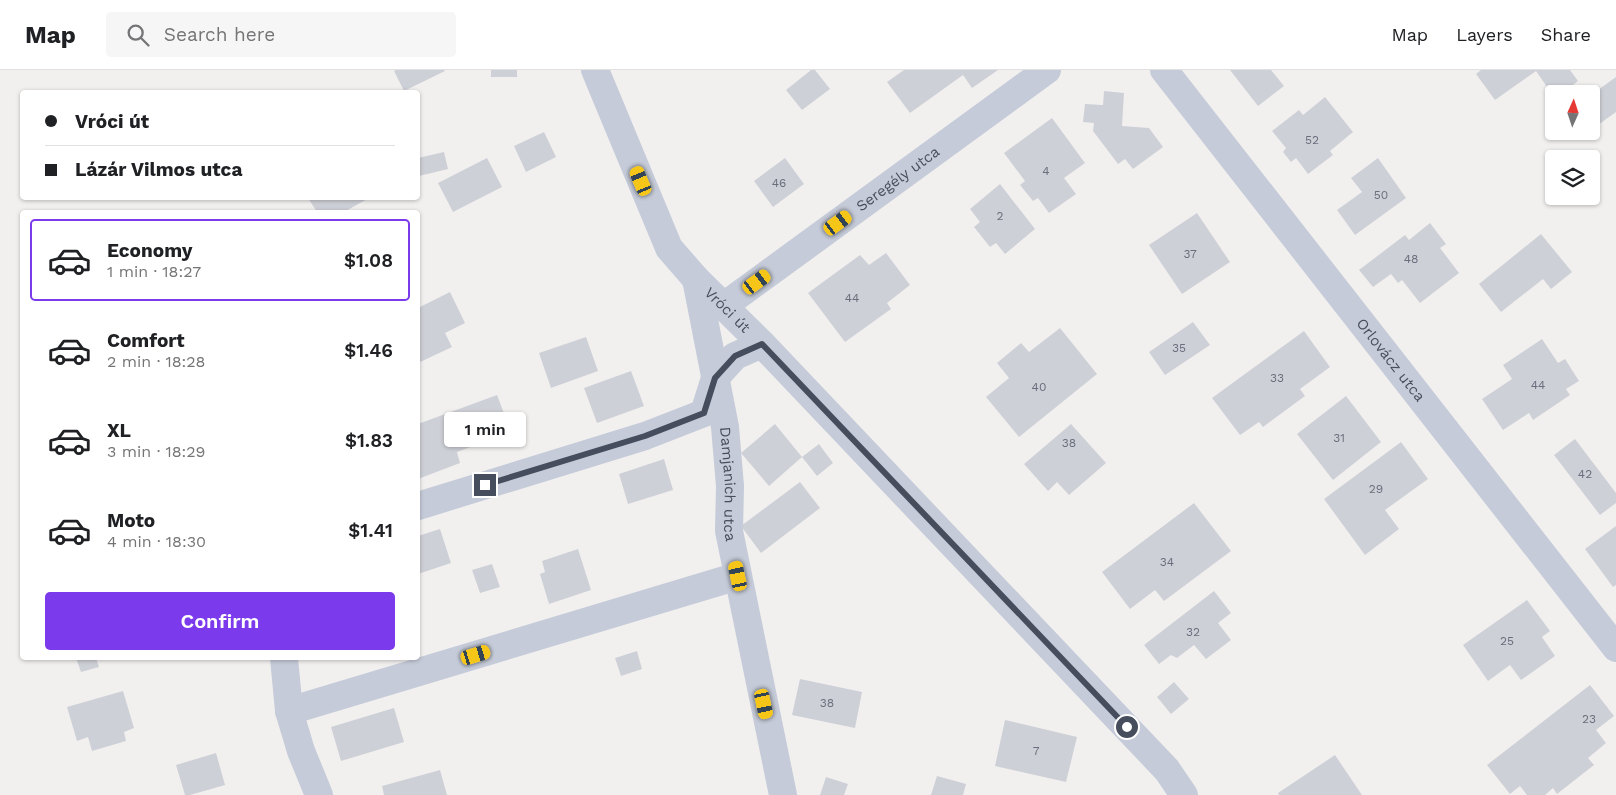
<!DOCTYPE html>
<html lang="en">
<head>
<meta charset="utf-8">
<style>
  :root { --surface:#fff; --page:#f6f6f6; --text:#202124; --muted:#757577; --line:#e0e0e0; --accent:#7c3aed }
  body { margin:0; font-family:"Work Sans",sans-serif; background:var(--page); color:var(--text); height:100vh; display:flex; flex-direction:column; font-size:19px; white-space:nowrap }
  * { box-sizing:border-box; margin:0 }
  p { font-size:16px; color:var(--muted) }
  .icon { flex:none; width:28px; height:28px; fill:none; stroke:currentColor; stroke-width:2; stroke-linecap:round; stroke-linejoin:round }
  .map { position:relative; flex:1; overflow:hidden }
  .details { position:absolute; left:20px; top:140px; width:400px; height:450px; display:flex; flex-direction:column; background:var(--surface); border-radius:5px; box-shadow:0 1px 4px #0004 }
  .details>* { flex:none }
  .guide { position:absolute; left:20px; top:20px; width:400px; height:110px; border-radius:5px; box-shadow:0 1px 4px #0004; display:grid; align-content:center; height:110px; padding:0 25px; background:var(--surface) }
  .needle { width:32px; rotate:3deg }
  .tools { position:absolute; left:1545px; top:15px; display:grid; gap:10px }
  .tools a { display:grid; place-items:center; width:55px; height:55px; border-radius:5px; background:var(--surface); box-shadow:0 1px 4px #0004; font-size:25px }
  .end { position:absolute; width:22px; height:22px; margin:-11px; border:6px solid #464e5e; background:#fff; box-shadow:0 0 0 2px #fff }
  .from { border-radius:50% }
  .bubble { position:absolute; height:35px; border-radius:5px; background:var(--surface); box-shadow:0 1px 4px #0004; font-size:16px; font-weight:600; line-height:35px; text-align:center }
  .car { position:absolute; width:15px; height:30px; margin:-15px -8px; border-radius:6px; box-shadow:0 0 4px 1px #0007; background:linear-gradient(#f5c518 24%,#345 0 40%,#f5c518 0 76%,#345 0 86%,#f5c518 0) }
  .guide b { display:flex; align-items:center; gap:18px; height:48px; font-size:19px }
  .guide b+b { border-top:1px solid var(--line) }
  .guide i { width:12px; height:12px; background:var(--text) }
  ul { padding:9px 0 0; list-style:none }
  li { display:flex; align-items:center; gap:15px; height:82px; margin:0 10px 8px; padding:0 15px; border:2px solid transparent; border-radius:5px }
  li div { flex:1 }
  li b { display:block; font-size:19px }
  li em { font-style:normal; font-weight:600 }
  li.selected { border-color:var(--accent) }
  li>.icon { width:45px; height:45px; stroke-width:1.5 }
  .action { display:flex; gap:10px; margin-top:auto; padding:10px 25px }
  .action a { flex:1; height:58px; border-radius:5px; background:var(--accent); color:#fff; font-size:20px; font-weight:600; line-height:58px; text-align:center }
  header { display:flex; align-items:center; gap:30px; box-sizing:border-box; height:70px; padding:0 25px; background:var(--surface); border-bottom:1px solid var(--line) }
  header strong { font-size:24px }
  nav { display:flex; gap:28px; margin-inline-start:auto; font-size:18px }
  .search { width:350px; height:45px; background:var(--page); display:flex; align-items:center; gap:12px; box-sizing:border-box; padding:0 18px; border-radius:5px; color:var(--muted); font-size:19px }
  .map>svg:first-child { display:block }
  .building { fill:#ced0d7 }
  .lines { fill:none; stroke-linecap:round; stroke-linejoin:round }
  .minor { stroke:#c5cbd8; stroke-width:28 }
  .route { stroke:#464e5e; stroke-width:6 }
  .labels { text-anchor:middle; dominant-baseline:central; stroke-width:5; stroke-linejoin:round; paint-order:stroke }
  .number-label { font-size:12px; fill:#686e7c }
  .street-label { font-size:15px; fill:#464e5e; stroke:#fff }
</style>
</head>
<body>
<header>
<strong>Map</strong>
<div class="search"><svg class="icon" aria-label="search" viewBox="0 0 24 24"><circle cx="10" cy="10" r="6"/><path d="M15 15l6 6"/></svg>Search here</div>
<nav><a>Map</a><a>Layers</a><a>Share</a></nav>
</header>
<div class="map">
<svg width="1616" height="725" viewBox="0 0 1616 725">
  <rect width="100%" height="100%" fill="#f2f0ef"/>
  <path class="building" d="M396 0H444L445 1 404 21 394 1Z
    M491 0H517V7H491Z
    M811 0H815L830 19 802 40 786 20Z
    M904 0H998L972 18 963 5 910 43 887 12Z
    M1230 0H1271L1284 16 1258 36Z
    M1481 0H1570L1578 11 1561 24H1554V27L1536 1 1495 30 1476 4Z
    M1616 7V42L1591 60V25Z
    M1104 21 1124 23 1122 56 1149 58 1163 77 1133 99 1125 89 1118 94 1093 61 1094 53 1083 52 1085 34 1103 35Z
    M1325 27 1353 62 1330 81 1333 85 1308 104 1296 88 1291 92 1283 82 1286 78 1272 61 1299 40 1303 45Z
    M1052 48 1085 93 1064 108 1076 124 1049 143 1038 128 1033 131 1020 115 1025 111 1004 83Z
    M544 62 556 87 526 102 514 76Z
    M444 82 448 99 419 106 418 88Z
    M487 88 502 117 453 142 438 113Z
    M785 88 804 114 773 137 754 111Z
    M1378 88 1406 128 1355 165 1337 140 1362 122 1351 108Z
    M1000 114 1035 159 1005 184 996 173 990 177 974 157 980 152 970 139Z
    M308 128H369L344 142H317Z
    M1197 143 1230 192 1182 224 1149 175Z
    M1430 153 1446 174 1440 178 1459 203 1420 233 1402 210 1398 213 1391 204 1373 217 1359 200 1405 165 1409 170Z
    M1541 164 1572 202 1551 219 1543 209 1501 242 1479 214Z
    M886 183 910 215 887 233 891 239 845 272 808 223 860 185 869 195Z
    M450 222 465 253 445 263 452 277 418 293V238Z
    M1193 252 1210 275 1165 305 1149 282Z
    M1060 258 1097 304 1019 367 986 327 1009 308 997 293 1021 273 1029 282Z
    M1304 261 1330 297 1300 319 1305 326 1263 357 1259 352 1240 365 1212 328Z
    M586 267 598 301 551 318 539 283Z
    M1542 269 1558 293 1565 289 1579 311 1566 319 1570 325 1533 350 1529 343 1503 360 1482 329 1512 309 1503 295Z
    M631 301 644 336 597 353 584 318Z
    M497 325 511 362 457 382 460 393 418 409V354Z
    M1346 326 1381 372 1333 410 1297 364Z
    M775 354 802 387 769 416 741 383Z
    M1071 354 1106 393 1069 425 1057 412 1048 421 1024 394Z
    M1575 369 1616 423V433L1600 445 1554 385Z
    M1401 372 1428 409 1385 440 1399 459 1365 485 1324 429Z
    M819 374 833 393 817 406 802 387Z
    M664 389 673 420 628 434 619 404Z
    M800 412 820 438 761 483 741 456Z
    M1194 433 1231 481 1164 531 1155 520 1130 539 1102 502Z
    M1616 456V515L1613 517 1585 479Z
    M440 459 451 493 418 504V466Z
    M578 479 591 520 549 534 540 504 545 502 542 491Z
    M492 494 500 517 480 523 472 500Z
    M1214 521 1231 543 1218 553 1231 570 1206 589 1194 575 1177 588 1171 585 1159 594 1144 575Z
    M1527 530 1550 561 1542 567 1555 586 1521 610 1510 595 1488 611 1463 575Z
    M637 581 642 599 621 606 615 588Z
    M76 588H96L99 597 81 602Z
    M800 609 862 622 855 658 792 645Z
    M1174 612 1189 629 1171 644 1157 627Z
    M1590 615 1614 646 1596 660 1606 673 1588 688 1594 695 1557 724 1553 718 1545 725H1527L1520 716 1510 724 1487 695Z
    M123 621 134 658 124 662 126 671 92 681 88 667 77 671 67 637Z
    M394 638 404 672 341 691 331 657Z
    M1005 650 1077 667 1066 712 995 696Z
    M216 683 225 715 190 725H185L176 695Z
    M1335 685 1362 725H1279L1278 723Z
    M440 700 447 725H384L382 716Z
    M937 706 966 714 963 725H931Z
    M826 707 848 714 844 725H820Z"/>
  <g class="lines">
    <g class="minor">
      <path id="s1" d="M595 0 669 178 696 209 762 274 1167 700 1184 725"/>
      <path id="s2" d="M1164 0 1616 578"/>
      <path id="s3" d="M696 209 725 357 730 416 729 461 783 725"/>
      <path id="s4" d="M725 235 1047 0"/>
      <path d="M418 436 645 366 704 343 715 308 735 286 762 274"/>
      <path d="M284 588 289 641 301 681 319 725"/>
      <path d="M289 641 738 506"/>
    </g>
  </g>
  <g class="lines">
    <path class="route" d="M485 415 645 366 704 343 715 308 735 286 762 274 1127 657"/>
  </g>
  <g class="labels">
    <g class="number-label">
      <text x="1312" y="70">52</text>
      <text x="1046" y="101">4</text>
      <text x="779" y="113">46</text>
      <text x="1381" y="125">50</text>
      <text x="1000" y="146">2</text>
      <text x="1190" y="184">37</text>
      <text x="1411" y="189">48</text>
      <text x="852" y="228">44</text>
      <text x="1179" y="278">35</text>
      <text x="1277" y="308">33</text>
      <text x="1538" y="315">44</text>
      <text x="1039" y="317">40</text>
      <text x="1339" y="368">31</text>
      <text x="1069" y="373">38</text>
      <text x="1585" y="404">42</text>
      <text x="1376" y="419">29</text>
      <text x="1167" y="492">34</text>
      <text x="1193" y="562">32</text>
      <text x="1507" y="571">25</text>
      <text x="827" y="633">38</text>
      <text x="1589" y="649">23</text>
      <text x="1036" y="681">7</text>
    </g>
    <g class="street-label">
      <text stroke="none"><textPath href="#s4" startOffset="214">Seregély utca</textPath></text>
      <text stroke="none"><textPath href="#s1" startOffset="278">Vróci út</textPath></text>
      <text stroke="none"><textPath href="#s2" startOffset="368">Orlovácz utca</textPath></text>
      <text stroke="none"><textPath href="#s3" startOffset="208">Damjanich utca</textPath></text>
    </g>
  </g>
</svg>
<div class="tools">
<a><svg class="needle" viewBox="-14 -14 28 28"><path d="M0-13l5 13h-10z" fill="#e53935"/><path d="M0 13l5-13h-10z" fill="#757577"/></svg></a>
<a><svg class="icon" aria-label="layers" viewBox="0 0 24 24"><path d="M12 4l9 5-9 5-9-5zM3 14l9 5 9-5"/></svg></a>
</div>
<i class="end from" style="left:1127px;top:657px"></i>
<i class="end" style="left:485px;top:415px"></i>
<div class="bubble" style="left:444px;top:342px;width:82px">1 min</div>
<i class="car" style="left:641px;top:111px;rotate:337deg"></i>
<i class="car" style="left:838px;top:153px;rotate:54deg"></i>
<i class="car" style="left:757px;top:212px;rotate:54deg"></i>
<i class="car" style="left:738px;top:506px;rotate:348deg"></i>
<i class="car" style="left:476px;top:585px;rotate:73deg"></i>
<i class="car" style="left:764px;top:634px;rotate:168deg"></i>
<div class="guide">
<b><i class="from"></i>Vróci út</b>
<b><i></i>Lázár Vilmos utca</b>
</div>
<section class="details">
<ul>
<li class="selected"><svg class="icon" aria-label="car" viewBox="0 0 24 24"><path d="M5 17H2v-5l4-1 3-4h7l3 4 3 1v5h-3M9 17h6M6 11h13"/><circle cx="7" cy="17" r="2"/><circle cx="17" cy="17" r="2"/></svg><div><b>Economy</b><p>1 min · 18:27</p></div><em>$1.08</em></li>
<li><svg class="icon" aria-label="car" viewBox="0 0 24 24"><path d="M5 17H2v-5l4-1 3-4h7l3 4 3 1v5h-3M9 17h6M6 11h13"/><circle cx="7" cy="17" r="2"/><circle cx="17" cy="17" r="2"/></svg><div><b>Comfort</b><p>2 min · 18:28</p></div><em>$1.46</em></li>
<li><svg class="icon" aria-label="car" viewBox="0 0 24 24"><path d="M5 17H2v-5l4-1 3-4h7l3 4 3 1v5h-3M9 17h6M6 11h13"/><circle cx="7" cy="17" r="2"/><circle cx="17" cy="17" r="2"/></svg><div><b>XL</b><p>3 min · 18:29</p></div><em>$1.83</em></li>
<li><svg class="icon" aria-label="car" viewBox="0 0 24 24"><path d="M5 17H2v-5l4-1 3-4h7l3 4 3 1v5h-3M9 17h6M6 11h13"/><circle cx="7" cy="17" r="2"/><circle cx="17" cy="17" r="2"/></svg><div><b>Moto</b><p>4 min · 18:30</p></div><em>$1.41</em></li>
</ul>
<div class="action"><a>Confirm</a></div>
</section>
</div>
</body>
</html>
